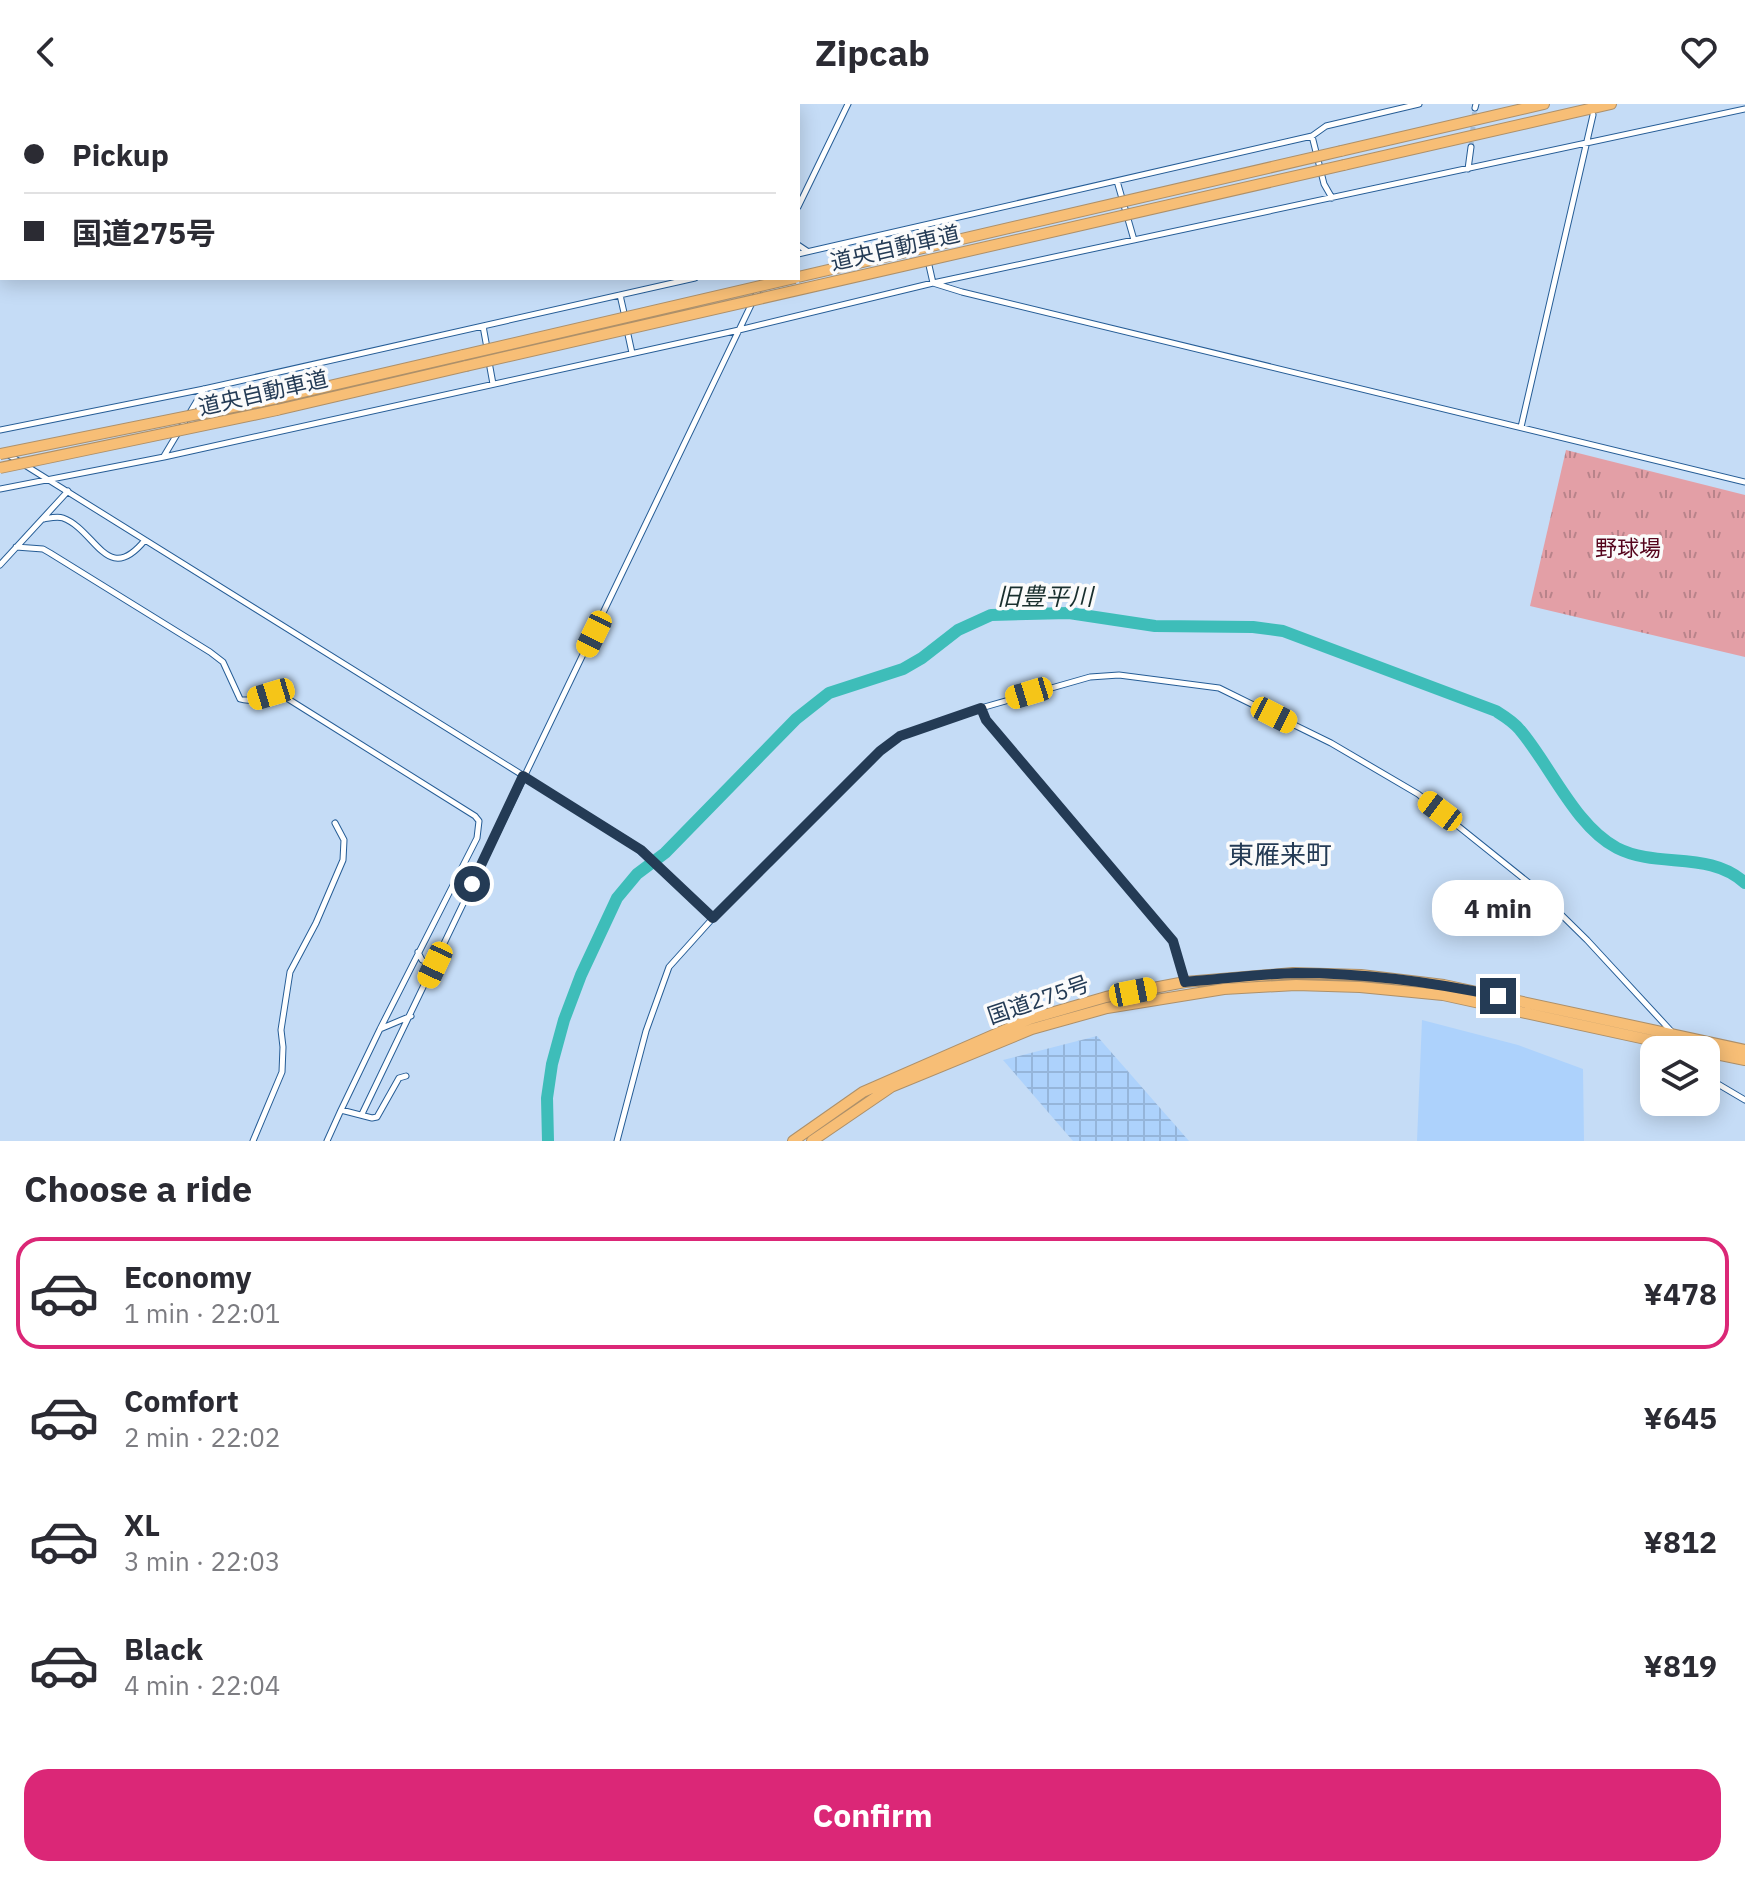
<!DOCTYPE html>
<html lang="en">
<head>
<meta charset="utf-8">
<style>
  :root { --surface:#fff; --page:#f7f7f7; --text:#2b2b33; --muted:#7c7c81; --line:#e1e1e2; --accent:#db2777 }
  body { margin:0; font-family:"IBM Plex Sans","Noto Sans JP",sans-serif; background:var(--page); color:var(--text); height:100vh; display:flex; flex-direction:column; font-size:30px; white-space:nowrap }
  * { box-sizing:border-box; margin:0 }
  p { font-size:26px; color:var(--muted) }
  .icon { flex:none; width:44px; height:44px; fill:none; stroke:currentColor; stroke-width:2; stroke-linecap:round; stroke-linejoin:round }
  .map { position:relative; height:1037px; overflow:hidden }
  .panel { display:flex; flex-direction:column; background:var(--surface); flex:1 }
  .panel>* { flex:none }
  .banner { position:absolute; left:0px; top:0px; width:800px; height:176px; box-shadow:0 4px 20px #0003; display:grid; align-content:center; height:176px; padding:0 24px; background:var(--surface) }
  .buttons { position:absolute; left:1640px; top:932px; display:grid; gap:16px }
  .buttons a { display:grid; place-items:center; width:80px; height:80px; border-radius:16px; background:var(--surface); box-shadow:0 4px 20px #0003; font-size:40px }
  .end { position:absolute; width:36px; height:36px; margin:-18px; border:10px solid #243b55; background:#fff; box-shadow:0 0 0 4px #fff }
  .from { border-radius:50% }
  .bubble { position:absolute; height:56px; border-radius:24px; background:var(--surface); box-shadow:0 4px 20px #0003; font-size:26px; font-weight:800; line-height:56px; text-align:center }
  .car { position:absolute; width:24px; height:48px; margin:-24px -12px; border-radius:10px; box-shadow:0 0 6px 2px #0007; background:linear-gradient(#f5c518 24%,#345 0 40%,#f5c518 0 76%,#345 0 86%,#f5c518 0) }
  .banner b { display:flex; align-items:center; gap:28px; height:76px; font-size:30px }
  .banner b+b { border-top:2px solid var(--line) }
  .banner i { width:20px; height:20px; background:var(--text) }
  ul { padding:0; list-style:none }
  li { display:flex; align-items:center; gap:24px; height:112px; margin:0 16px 12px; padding:0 8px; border:4px solid transparent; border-radius:24px }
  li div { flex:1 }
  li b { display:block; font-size:30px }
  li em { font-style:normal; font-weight:800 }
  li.active { border-color:var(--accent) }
  li>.icon { width:72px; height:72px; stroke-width:1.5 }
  h2 { padding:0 24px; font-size:36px; line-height:96px }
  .cta { display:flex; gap:16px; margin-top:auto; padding:16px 24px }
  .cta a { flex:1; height:92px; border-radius:24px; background:var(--accent); color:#fff; font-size:32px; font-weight:800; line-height:92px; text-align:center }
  header { display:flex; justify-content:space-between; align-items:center; height:104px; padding:0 24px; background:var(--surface); font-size:36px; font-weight:800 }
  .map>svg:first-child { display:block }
  .built { fill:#add2fc }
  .industrial { fill:url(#industrial-grid) }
  .park { fill:url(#park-tufts) }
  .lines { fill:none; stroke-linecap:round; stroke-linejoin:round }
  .river { stroke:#3ebdb9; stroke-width:12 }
  .street-tunnel { stroke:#a5bcd6; stroke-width:5; stroke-dasharray:5 2.5; stroke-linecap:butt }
  .street-casing { stroke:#265d96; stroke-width:7 }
  .highway-casing { stroke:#ad906a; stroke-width:12 }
  .street { stroke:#fff; stroke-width:5 }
  .highway { stroke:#f7be76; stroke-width:10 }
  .highway-bridge-casing { stroke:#ad906a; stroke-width:12; stroke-linecap:butt }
  .highway-bridge { stroke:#f7be76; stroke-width:10 }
  .route { stroke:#243b55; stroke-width:10 }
  .labels { text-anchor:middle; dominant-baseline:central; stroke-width:7; stroke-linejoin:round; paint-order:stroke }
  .street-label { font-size:22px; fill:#243b55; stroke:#fbfbfb }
  .park-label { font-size:22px; fill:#56051d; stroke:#fbfbfb }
  .water-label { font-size:24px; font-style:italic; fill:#192f2e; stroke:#fbfbfb }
  .quarter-label { font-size:26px; fill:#243b55; stroke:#fbfbfb }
</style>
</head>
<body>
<header><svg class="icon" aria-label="back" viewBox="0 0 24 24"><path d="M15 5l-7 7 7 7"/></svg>Zipcab<svg class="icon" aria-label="heart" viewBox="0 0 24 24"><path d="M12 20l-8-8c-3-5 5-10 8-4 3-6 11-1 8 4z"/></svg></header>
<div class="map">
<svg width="1745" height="1037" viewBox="0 0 1745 1037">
  <defs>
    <pattern id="industrial-grid" width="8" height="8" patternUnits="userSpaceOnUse" patternTransform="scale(2)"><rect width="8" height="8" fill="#add2fc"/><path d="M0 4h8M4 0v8" fill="none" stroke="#95b5da"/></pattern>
    <pattern id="park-tufts" width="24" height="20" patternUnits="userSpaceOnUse" patternTransform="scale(2)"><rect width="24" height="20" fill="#e39fa6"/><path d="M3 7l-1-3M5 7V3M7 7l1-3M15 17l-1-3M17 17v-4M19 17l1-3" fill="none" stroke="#b8838a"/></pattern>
  </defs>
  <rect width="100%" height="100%" fill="#c5dcf6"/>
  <path class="built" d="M1422 916 1518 941 1583 965 1584 1037H1417Z"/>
  <path class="industrial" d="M1097 932 1189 1037H1073L1003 956Z"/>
  <path class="park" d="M1566 346 1745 391V553L1530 502Z"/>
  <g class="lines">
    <path class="river" d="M548 1037 547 994 552 960 564 916 581 871 617 794 637 770 665 749 796 615 829 589 903 565 922 554 958 526 991 511 1069 509 1155 522 1253 523 1283 527 1496 607C1504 612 1514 618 1520 626 1550 661 1575 722 1617 744 1658 765 1709 746 1745 779"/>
    <path class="street-tunnel" d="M1471 43 1475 4"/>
    <defs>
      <path id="street" d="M574 0 578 2
        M594 2 595 0
        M1475 4 1476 0
        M1312 32 1324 80 1332 94
        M1468 65 1471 43
        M1117 77 1134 136
        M798 103 848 0
        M921 123 925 143
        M798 141 807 147
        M798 150 1312 32 1326 22 1419 0
        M928 157 933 179 962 188 1745 378
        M620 191 625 213
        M483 222 487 244
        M627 226 632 249
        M489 258 493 280
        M1521 323 1593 11
        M0 326 204 285 695 174
        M7 350 630 738 713 814
        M164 352 204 285
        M0 385 164 353 739 226 933 179 1745 5
        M44 415C50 414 57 412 63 414 96 426 107 483 145 436
        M16 443 43 445 50 449 210 548 223 558 240 595C255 600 268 588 285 593L475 712 479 717 477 734 380 925
        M0 461 68 387
        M981 604 986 616 1173 837 1185 878
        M418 848 422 856 435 861
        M1706 973 1745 996
        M341 1006 380 925 411 912
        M362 1010 764 174
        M253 1037 282 968 283 943 281 926 290 868 316 819 343 756 344 736 335 719
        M327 1037 341 1006 372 1014 377 1013 399 974 406 972
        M617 1037 646 927 669 863 713 814 880 647 900 632 981 604 1090 573 1119 571 1219 584 1331 639 1418 690 1529 779 1587 836 1671 927"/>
      <path id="highway" d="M1341 47 1544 0
        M1344 61 1611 0
        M273 295 463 251
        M277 306 466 262
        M1706 948 1745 956
        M793 1037 863 988 1030 915 1106 893 1185 878 1293 869 1361 871 1444 881 1745 946
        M812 1037 891 983 1032 925 1107 904 1224 885 1296 881 1360 883 1443 891 1696 946"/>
    </defs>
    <use href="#street" class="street-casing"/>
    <use href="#highway" class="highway-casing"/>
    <use href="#street" class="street"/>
    <use href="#highway" class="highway"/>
    <defs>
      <path id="highway-bridge" d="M798 173 1341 47
        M463 251 795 174
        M466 262 1344 61
        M0 350 273 295
        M0 364 277 306"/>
    </defs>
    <use href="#highway-bridge" class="highway-bridge-casing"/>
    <use href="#highway-bridge" class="highway-bridge"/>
  </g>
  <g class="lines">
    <path class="route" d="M472 780 523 672 641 746 713 814 880 647 900 632 981 604 986 616 1173 837 1185 878C1222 875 1259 870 1296 869 1365 869 1432 878 1498 892"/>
  </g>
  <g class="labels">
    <g class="street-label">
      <text transform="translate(895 143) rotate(-13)">道央自動車道</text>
      <text transform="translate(263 288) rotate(-13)">道央自動車道</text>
      <text transform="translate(1038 895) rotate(-19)">国道275号</text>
    </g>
    <g class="park-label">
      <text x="1628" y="443">野球場</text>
    </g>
    <g class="water-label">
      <text x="1045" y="492">旧豊平川</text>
    </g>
    <g class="quarter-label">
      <text x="1280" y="750">東雁来町</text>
    </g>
  </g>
</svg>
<div class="buttons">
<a><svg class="icon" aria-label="layers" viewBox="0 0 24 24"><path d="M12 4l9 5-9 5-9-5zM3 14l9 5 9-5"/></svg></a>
</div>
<i class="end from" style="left:472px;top:780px"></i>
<i class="end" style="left:1498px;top:892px"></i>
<div class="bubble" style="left:1432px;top:776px;width:132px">4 min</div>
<i class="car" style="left:594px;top:530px;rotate:206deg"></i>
<i class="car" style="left:1029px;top:589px;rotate:253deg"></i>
<i class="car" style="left:271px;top:590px;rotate:253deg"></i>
<i class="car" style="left:1274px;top:611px;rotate:117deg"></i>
<i class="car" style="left:1440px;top:707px;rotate:307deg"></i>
<i class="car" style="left:435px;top:861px;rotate:205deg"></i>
<i class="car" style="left:1133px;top:888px;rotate:79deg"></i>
<div class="banner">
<b><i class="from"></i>Pickup</b>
<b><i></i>国道275号</b>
</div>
</div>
<section class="panel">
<h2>Choose a ride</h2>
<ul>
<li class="active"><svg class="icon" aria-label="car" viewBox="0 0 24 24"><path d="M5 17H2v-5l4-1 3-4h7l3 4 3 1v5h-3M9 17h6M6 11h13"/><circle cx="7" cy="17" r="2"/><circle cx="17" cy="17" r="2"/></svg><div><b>Economy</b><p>1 min · 22:01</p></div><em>¥478</em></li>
<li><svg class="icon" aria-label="car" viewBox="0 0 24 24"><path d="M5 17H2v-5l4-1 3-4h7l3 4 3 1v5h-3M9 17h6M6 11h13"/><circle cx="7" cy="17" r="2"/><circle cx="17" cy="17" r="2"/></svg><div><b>Comfort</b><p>2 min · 22:02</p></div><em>¥645</em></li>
<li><svg class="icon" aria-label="car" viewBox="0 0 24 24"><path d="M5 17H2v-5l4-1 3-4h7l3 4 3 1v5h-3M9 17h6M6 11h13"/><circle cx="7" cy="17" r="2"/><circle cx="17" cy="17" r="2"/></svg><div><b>XL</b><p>3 min · 22:03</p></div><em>¥812</em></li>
<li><svg class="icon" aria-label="car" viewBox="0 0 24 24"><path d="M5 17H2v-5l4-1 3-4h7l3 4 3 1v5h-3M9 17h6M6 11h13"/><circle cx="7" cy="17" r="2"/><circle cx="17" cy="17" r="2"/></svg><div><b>Black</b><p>4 min · 22:04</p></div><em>¥819</em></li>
</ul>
<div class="cta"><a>Confirm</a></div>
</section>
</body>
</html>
